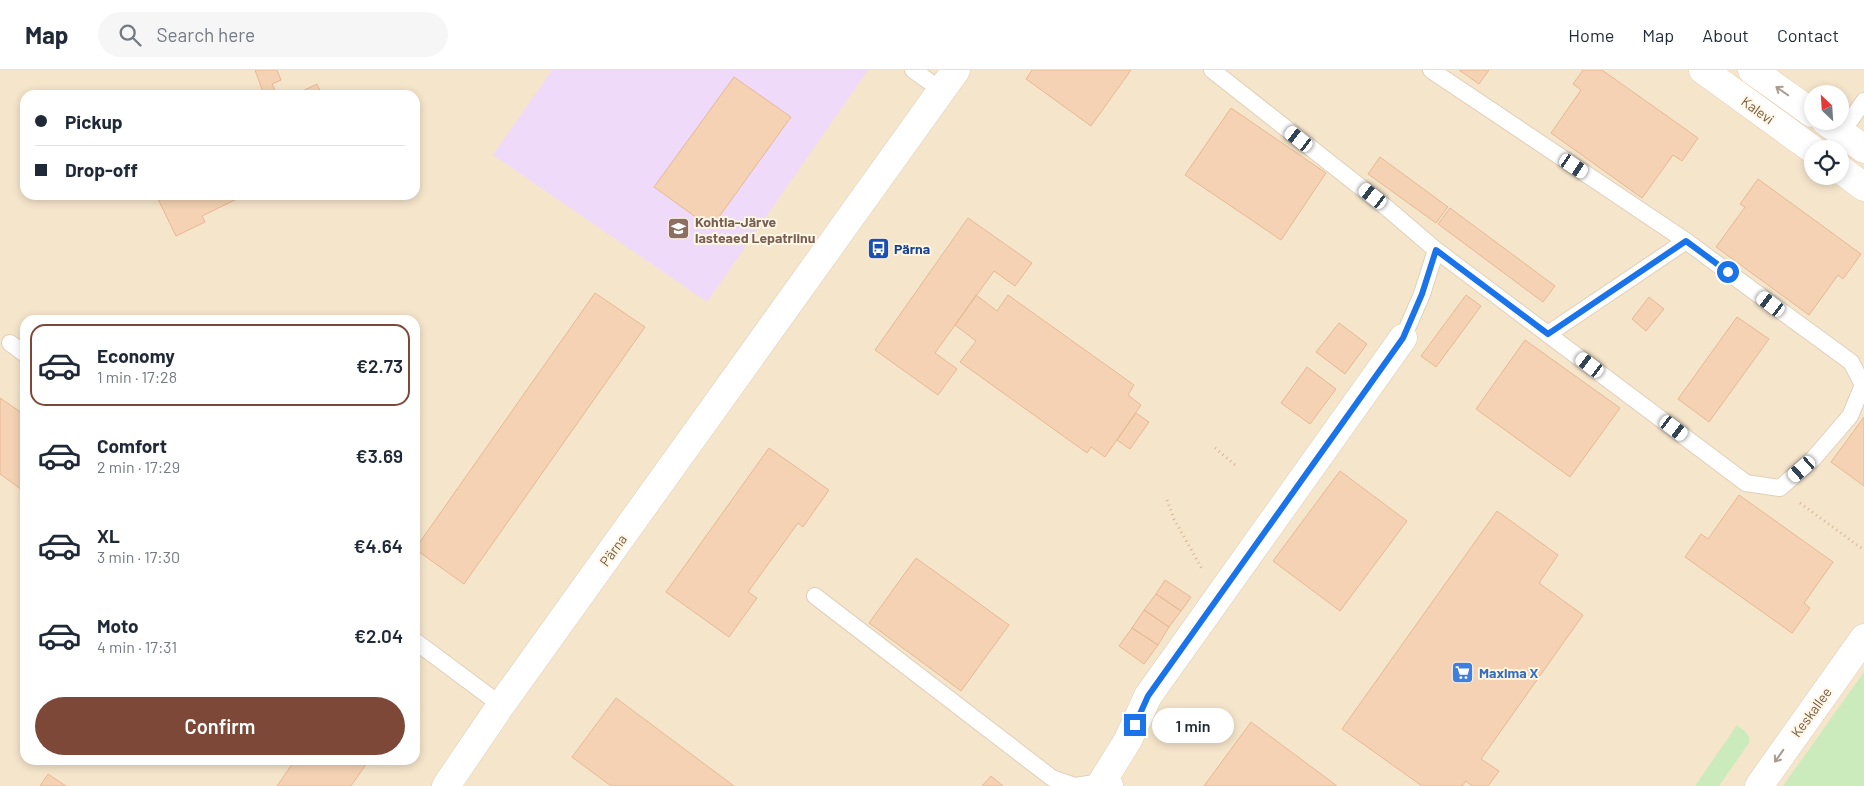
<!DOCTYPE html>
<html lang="en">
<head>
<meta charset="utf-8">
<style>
  :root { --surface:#fff; --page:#f6f6f7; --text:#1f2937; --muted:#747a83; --line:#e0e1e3; --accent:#7d4838 }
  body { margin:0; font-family:Barlow,sans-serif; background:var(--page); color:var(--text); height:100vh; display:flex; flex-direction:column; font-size:19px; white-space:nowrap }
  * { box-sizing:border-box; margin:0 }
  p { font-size:16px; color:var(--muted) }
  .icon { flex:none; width:28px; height:28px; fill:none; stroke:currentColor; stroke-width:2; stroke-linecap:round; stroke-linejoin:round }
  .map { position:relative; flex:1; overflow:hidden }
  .drawer { position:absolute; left:20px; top:245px; width:400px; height:450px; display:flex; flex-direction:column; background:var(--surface); border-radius:15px; box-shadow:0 2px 8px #0003 }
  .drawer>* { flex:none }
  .guide { position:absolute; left:20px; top:20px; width:400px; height:110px; border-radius:15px; box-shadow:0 2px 8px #0003; display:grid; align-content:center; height:110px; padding:0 15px; background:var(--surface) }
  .needle { width:32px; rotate:335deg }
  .controls { position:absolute; left:1804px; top:15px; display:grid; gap:10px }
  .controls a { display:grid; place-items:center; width:45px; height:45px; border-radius:50%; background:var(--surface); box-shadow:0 2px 8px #0003; font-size:25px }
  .end { position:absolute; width:22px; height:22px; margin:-11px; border:6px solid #1a73e8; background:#fff; box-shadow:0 0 0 2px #fff }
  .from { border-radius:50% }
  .bubble { position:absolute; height:35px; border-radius:18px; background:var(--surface); box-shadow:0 2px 8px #0003; font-size:16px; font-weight:600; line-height:35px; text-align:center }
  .car { position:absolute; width:15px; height:30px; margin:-15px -8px; border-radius:6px; box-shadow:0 0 4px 1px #0007; background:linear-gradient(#fff 24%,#345 0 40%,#fff 0 76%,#345 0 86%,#fff 0) }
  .guide b { display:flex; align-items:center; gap:18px; height:48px; font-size:19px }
  .guide b+b { border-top:1px solid var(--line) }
  .guide i { width:12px; height:12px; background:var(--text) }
  ul { padding:9px 0 0; list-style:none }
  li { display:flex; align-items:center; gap:15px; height:82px; margin:0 10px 8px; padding:0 5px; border:2px solid transparent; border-radius:15px }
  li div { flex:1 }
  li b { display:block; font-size:19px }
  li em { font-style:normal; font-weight:600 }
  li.on { border-color:var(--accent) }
  li>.icon { width:45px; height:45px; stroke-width:1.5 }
  .primary-button { display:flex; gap:10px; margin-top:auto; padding:10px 15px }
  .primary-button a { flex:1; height:58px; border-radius:30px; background:var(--accent); color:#fff; font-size:20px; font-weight:600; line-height:58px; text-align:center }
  header { display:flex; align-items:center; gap:30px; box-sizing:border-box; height:70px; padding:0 25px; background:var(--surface); border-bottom:1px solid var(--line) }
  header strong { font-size:24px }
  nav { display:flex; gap:28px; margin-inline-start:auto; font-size:18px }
  .search { width:350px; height:45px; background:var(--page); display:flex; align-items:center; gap:12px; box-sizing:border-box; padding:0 18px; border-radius:28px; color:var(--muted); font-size:19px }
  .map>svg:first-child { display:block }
  .residential { fill:#f5e5cb; fill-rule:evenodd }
  .education { fill:#f0daf9 }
  .green { fill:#cbebbc }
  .building { fill:#f4d2b3; stroke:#e7b993 }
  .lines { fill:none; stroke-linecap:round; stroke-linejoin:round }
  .lane-casing { stroke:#e1cfb9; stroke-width:18 }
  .street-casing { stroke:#e1cfb9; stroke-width:29 }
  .secondary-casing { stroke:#e7d0b7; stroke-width:29 }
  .path { stroke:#d8b597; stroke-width:3; stroke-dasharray:1 4; stroke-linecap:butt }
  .lane { stroke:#fff; stroke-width:16 }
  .street { stroke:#fff; stroke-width:28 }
  .secondary { stroke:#fff; stroke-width:28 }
  .oneway { stroke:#ac9b8f }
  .route { stroke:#1a73e8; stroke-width:6 }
  .labels { text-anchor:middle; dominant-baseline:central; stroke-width:4; stroke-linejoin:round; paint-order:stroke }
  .street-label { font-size:14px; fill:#745945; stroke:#fff6e4 }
  .education-label { font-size:14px; font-weight:bold; fill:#785e54; stroke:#fff6e4; text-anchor:start }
  .transit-label { font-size:14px; font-weight:bold; fill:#164399; stroke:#fff6e4; text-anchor:start }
  .shop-label { font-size:14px; font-weight:bold; fill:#366cbe; stroke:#fff6e4; text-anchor:start }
</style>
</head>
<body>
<header>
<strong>Map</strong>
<div class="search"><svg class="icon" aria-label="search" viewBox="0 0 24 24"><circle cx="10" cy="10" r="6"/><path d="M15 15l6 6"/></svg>Search here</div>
<nav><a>Home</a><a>Map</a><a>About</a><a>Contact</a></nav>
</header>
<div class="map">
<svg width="1864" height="716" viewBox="0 0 1864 716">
  <rect width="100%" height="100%" fill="#fdf3dd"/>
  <path class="residential" d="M0 0H1864V716H0ZM1812 24H1840V51H1812ZM25 25H415V125H25ZM1812 79H1840V106H1812ZM25 250H415V690H25Z"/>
  <path class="education" d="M552 0H868L707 232 493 85Z"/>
  <path class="green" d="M1864 602V716H1783Z
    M1737 655C1743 660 1751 664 1749 673L1719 716H1695Z"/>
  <path class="building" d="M255 0H277L281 10 272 14 277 25H264Z
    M1032 0H1131L1091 56 1026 9Z
    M1459 0H1489L1479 14Z
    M1583 0H1602L1698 68 1682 91 1673 85 1642 128 1551 63 1581 20 1573 14Z
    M734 7 791 47 711 158 654 117Z
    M317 14 322 25H294Z
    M1231 38 1326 103 1281 170 1185 105Z
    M1380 87 1448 137 1436 153 1368 104Z
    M1758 109 1861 184 1843 209 1838 205 1809 245 1716 177 1745 137 1740 134Z
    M156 125H245L202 146 205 152 176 166Z
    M1450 138 1555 216 1543 232 1438 154Z
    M968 148 1032 193 1015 216 994 201 935 283 957 299 938 325 875 280Z
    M595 223 645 257 464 514 415 479Z
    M976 225 997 241 1008 225 1134 315 1128 325 1141 335 1105 387 1091 377 1087 383 960 292 976 271 955 255Z
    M1466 225 1481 236 1436 297 1421 286Z
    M1649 227 1664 239 1646 261 1632 249Z
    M1737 247 1769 269 1709 352 1678 329Z
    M1339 253 1367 274 1345 304 1316 282Z
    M1525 270 1620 338 1570 407 1476 339Z
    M1307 297 1336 319 1310 354 1281 333Z
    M0 328 25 345V422L0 404Z
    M1136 343 1149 352 1130 379 1117 370Z
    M1864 347V416L1831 392Z
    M769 378 829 420 803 457 798 453 748 522 757 528 729 567 666 522Z
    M1340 401 1407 451 1340 541 1273 491Z
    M1739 425 1833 492 1804 533 1810 538 1792 563 1685 487 1701 464 1708 469Z
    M1497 441 1558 485 1539 513 1583 545 1481 689 1499 701 1488 716H1472L1466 711 1462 716H1422L1342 659Z
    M916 488 1009 555 961 621 869 553Z
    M1165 510 1191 527 1181 541 1156 524Z
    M1156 524 1181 541 1169 557 1144 540Z
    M1144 540 1169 557 1158 575 1132 558Z
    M1132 558 1158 575 1144 594 1119 576Z
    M616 628 734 716H611L572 687Z
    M1251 652 1337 716H1204Z
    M295 690H369L351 716H277Z
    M48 704 66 716H40Z
    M991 706 1003 716H982Z"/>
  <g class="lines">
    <defs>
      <path id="lane" d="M913 0 941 20
        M1212 0 1387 138 1436 180 1422 224 1403 268
        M1431 0 1686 171 1755 222 1851 292 1863 315 1850 346 1813 389 1780 418 1746 413 1436 180
        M1830 79 1864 31
        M1548 264 1686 171
        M10 273 25 284
        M815 526 1052 708 1075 716 1102 712
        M415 571 501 635"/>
      <path id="street" d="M446 716 501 635 956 0
        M1109 716 1102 712 1128 670 1148 626 1403 268
        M1759 716 1864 568"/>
      <path id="secondary" d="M1703 0 1812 79
        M1752 0 1812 43
        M1825 51 1864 79
        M1840 99 1864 117"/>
    </defs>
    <use href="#lane" class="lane-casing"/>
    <use href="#street" class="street-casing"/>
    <use href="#secondary" class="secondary-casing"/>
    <path class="path" d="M1215 378 1235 395
      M1167 430 1174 449 1202 499
      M1800 433 1864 480"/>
    <use href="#lane" class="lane"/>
    <use href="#street" class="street"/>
    <use href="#secondary" class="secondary"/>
  </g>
  <defs><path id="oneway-shaft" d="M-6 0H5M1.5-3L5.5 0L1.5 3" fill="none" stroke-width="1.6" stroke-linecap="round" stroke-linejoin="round" transform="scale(1.25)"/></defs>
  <g class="oneway">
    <use href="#oneway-shaft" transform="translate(1782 21) rotate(-145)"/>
    <use href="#oneway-shaft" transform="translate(1779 686) rotate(125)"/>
  </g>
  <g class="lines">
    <path class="route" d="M1135 655 1148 626 1403 268 1422 224 1436 180 1548 264 1686 171 1728 202"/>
  </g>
  <defs>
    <symbol id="school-square" viewBox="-11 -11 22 22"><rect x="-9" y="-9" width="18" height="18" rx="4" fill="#8d6e63" stroke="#fff6e4"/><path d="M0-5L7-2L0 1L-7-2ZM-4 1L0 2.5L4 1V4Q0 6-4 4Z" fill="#fff"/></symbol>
    <symbol id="bus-square" viewBox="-11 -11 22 22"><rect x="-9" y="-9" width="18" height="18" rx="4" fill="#1a4fb4" stroke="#fff6e4"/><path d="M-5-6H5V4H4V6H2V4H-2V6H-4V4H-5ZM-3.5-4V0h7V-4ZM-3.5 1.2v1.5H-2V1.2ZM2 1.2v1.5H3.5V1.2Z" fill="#fff"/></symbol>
    <symbol id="supermarket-square" viewBox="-11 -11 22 22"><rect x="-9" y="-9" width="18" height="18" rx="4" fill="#3f7fe0" stroke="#fff6e4"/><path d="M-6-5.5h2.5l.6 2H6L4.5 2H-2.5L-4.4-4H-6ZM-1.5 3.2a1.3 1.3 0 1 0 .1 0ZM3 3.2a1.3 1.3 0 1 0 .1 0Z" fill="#fff"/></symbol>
  </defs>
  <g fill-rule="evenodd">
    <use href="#school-square" x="666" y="146" width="25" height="25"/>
    <use href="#bus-square" x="866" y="166" width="25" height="25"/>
    <use href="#supermarket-square" x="1450" y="590" width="25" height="25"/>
  </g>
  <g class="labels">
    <g class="street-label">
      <text transform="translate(1758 40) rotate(36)">Kalevi</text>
      <text transform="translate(613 480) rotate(-54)">Pärna</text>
      <text transform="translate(1811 642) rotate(-54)">Keskallee</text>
    </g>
    <g class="education-label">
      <text x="695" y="151">Kohtla-Järve<tspan x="695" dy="16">lasteaed Lepatriinu</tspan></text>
    </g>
    <g class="transit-label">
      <text x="894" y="178">Pärna</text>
    </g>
    <g class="shop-label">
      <text x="1479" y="602">Maxima X</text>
    </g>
  </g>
</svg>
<div class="controls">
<a><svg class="needle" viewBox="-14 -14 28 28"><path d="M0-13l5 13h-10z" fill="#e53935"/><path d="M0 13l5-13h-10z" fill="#747a83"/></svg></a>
<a><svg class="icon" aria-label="locate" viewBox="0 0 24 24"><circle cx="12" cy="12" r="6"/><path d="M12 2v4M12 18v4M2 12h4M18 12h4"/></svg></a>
</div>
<i class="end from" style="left:1728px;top:202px"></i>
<i class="end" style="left:1135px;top:655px"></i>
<div class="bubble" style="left:1152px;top:638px;width:82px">1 min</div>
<i class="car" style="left:1299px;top:69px;rotate:308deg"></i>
<i class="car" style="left:1574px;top:96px;rotate:124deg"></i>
<i class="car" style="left:1373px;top:126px;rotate:308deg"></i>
<i class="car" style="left:1771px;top:234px;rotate:307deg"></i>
<i class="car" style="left:1590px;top:295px;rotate:307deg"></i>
<i class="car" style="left:1674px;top:358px;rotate:127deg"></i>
<i class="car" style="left:1802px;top:399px;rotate:229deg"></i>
<div class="guide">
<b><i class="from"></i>Pickup</b>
<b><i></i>Drop-off</b>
</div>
<section class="drawer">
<ul>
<li class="on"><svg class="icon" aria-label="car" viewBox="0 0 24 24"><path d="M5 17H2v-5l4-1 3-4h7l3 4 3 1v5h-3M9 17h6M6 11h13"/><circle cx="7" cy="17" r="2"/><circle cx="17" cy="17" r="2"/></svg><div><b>Economy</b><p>1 min · 17:28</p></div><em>€2.73</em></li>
<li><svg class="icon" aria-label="car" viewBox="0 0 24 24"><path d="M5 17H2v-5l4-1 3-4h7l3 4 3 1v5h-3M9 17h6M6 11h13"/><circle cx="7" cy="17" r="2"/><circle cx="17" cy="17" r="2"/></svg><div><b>Comfort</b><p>2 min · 17:29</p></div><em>€3.69</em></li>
<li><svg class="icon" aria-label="car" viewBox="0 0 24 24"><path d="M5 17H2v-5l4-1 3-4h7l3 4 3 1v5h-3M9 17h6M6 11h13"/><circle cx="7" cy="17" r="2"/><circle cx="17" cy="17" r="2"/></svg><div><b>XL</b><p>3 min · 17:30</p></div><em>€4.64</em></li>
<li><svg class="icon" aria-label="car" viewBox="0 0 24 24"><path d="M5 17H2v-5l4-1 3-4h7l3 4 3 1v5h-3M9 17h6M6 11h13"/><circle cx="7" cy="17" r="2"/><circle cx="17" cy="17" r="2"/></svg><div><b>Moto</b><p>4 min · 17:31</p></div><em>€2.04</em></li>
</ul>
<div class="primary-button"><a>Confirm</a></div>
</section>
</div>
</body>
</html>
